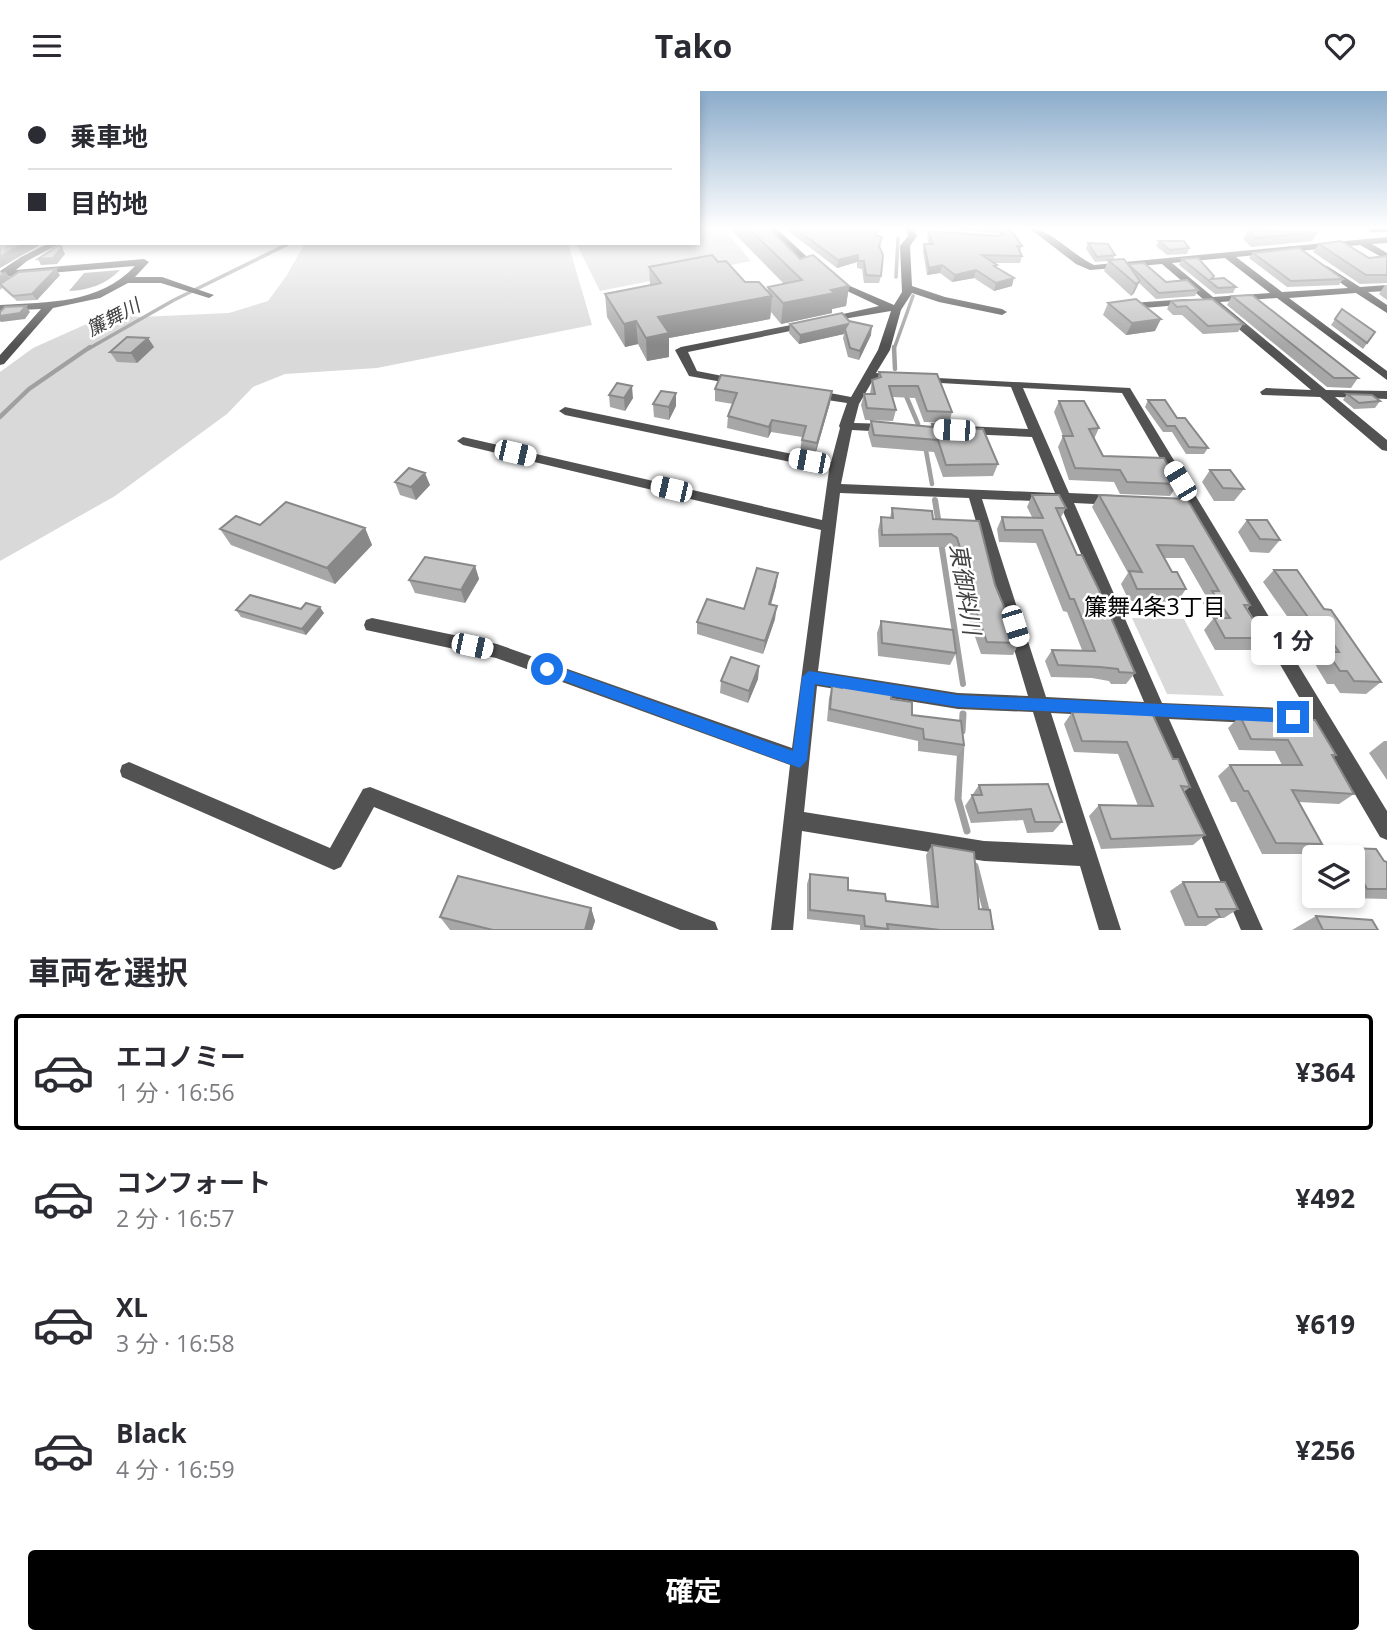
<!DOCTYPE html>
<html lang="ja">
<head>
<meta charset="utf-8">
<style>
  :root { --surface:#fff; --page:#f7f7f7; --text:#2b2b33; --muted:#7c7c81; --line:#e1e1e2; --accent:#000 }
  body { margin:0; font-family:"Open Sans","Noto Sans JP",sans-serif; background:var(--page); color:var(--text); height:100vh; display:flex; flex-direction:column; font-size:26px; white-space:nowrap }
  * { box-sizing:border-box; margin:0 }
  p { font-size:23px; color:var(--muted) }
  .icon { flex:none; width:38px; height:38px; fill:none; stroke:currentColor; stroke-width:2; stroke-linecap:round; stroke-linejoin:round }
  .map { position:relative; height:839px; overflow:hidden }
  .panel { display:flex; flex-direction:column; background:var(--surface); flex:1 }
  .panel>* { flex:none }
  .hud { position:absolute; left:0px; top:0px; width:700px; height:154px; box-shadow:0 4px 10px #0003; display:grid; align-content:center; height:154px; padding:0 28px; background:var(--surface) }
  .tools { position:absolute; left:1302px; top:754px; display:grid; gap:14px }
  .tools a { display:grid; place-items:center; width:63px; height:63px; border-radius:7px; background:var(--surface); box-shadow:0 4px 10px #0003; font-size:35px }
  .end { position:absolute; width:32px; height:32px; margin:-16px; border:9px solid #1a73e8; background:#fff; box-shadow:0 0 0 4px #fff }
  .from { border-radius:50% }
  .bubble { position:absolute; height:49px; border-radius:7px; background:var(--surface); box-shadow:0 4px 10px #0003; font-size:23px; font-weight:700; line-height:49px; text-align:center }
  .car { position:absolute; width:21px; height:42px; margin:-21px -10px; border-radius:9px; box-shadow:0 0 5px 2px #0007; background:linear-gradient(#fff 24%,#345 0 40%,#fff 0 76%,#345 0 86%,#fff 0) }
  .hud b { display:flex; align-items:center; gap:24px; height:66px; font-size:26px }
  .hud b+b { border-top:2px solid var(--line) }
  .hud i { width:18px; height:18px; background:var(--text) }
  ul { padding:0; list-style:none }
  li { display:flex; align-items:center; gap:21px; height:116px; margin:0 14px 10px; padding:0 14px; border:4px solid transparent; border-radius:7px }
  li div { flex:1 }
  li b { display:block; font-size:26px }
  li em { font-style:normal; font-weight:700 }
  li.on { border-color:var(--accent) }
  li>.icon { width:63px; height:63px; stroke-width:1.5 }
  h2 { padding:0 28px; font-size:32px; line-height:84px }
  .cta { display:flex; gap:14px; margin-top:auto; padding:14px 28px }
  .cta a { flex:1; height:80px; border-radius:7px; background:var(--accent); color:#fff; font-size:28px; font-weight:700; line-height:80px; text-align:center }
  header { display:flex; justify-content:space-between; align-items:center; height:91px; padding:0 28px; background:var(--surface); font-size:32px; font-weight:700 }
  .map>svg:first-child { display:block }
  .green { fill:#d9d9d9 }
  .water { fill:#a0a0a0 }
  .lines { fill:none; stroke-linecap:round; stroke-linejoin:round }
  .stream-far3 { stroke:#a0a0a0; stroke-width:3.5 }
  .stream-far2 { stroke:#a0a0a0; stroke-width:4.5 }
  .stream-far1 { stroke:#a0a0a0; stroke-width:6 }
  .stream { stroke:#a0a0a0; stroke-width:7 }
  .trunk-casing { stroke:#dbdbdb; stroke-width:2 }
  .minor { fill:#525252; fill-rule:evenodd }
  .trunk { fill:#000; fill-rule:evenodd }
  .wall { fill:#a7a7a7 }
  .shaded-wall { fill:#888 }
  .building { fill:#c2c2c2; stroke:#888; stroke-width:2 }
  .route { fill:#1a73e8 }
  .labels { text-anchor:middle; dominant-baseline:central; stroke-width:5; stroke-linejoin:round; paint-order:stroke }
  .far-water-label { font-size:19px; font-style:italic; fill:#414141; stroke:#fff }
  .water-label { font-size:23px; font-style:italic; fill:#414141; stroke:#fff }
  .neighbourhood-label { font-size:23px; fill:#000; stroke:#fff }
</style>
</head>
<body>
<header><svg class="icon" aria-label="menu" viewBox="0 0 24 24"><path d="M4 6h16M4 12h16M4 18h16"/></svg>Tako<svg class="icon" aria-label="heart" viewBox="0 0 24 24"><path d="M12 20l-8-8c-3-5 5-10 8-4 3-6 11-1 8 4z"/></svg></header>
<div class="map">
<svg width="1387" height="839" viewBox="0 0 1387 839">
  <rect width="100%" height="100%" fill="#fff"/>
  <path class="green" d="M698 137H723L751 170 600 200 576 152H698Z
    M305 152H568L592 234 377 277 285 283 253 296 227 323 115 405 0 470V281L33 257 111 222 139 226 229 222 268 210 287 184Z
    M1132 527 1184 528 1224 605 1167 603Z"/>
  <path class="water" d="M120 179C105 194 89 199 69 200L84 182Z"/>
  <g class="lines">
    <path class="stream-far3" d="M896 186 898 147
      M88 258 174 209 290 152
      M894 258 913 205"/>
    <path class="stream-far2" d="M894 256 895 278
      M904 300 918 333
      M0 326 29 298 90 256
      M925 354 932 393"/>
    <path class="stream-far1" d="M935 409 939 434
      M941 451 963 593"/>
    <path class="stream" d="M962 640 963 623
      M961 654 958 708 967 740
      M975 775 991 839"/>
    <defs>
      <path id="trunk" d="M2 137V145L0 146V138Z
        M1366 137H1387V141H1372Z"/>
    </defs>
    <use href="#trunk" class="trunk-casing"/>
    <path class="minor" d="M767 137H776L819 177V181H813Z
      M906 137H914L917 145 910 155 912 195 945 206 1002 218 1007 221 1002 224 939 211 912 202 901 219 890 259 876 282 895 284 901 287 895 290 873 289 859 313 854 332 889 333 895 337 889 341 852 339 841 393 1055 402 1032 346 965 343 959 339 965 335 1028 338 1011 296 923 291 919 290V286L1130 297 1387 720V749L1380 746 1315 635 1169 628 1263 839H1241L1151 627 1051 622 1121 839H1099L1080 775 984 770 802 740 793 839H771L790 674 496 567 366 539 364 534 366 529 372 527 497 553 792 657 821 439 463 354 457 350 463 346 822 429 829 379 565 324 559 320 565 316 831 371 840 337 839 335 847 312 814 307 808 303 814 299 851 306 878 259 891 220 825 231V227L879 215 828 191 836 189 894 214 902 201 900 155 908 145ZM1023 297 1122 302 1306 618 1162 612 1074 412 1115 414 1122 409 1115 404 1069 402ZM840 402 969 407 1028 605 958 602 818 580ZM982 408 1059 411 1144 611 1046 606ZM817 595 958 618 1033 621 1073 754 984 750 804 721Z
      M1029 137C1049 137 1074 165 1094 174L1387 146V152L1372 153 1387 162V169L1360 154 1236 166 1282 201 1348 197 1324 180 1322 178 1327 175 1360 196 1387 194V200L1368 201 1387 214V222L1356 202 1289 207 1387 280V289L1277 207 1220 211 1326 299 1387 300V308L1335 306 1387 349V360L1382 359 1320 306 1262 304 1260 301 1266 297 1311 299 1208 212 1203 211V208L1162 173 1090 179 1076 173ZM1225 167 1270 202 1213 206 1172 172Z
      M49 152H61L27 170 16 179 144 168 149 171 135 186H162L214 204 209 207 161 192H128L100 207 53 217 4 273 0 274V264L41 218 0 220V214C49 211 99 213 135 175L0 186V180L21 166Z
      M1187 208 1191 209V213L1132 218 1127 215 1132 212Z
      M806 231 810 232V236L688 261 697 280 743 289V293L739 294 689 285 675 259 681 256Z
      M129 671 330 757 363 698 370 696 707 828 715 831 718 839H680L374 716 341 776 334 779 122 686 120 680 122 674Z"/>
    <use href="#trunk" class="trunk"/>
  </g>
  <path class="wall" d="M731 137H769L800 168 849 195 846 215 832 218V222L781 233 771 221 770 228 669 247V266L647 270 638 253 625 256 607 226 605 203 650 194 649 176 718 171 745 191 767 200 768 196 784 193 734 142Z
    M784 137H815L852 141 881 153 880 157 881 185 879 192H864L862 178 857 177V171L837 177Z
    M937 137H957L956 139Z
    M958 137H1010L1022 155 1020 161 1022 165 1020 172H993L997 174V176L1012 195 994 200 974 187 952 191 940 182 927 184 923 160 924 153H929L927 147 928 140 1000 145 999 142 957 139Z
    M1248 139 1318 141 1312 150 1251 156 1243 148Z
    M1159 150 1189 157 1187 163 1167 164 1156 155Z
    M1088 152 1115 164 1113 169 1128 173 1166 191 1198 199 1195 205 1156 208 1139 192 1134 202 1131 205 1104 180 1108 170 1095 171 1086 158Z
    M1319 153 1369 167 1387 165V192L1360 193 1313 161Z
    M1253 162 1343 188 1339 194 1287 196 1249 167Z
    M1182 168 1212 188 1236 196 1233 202 1215 203 1179 174Z
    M0 180 10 187 60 184 37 209 17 210 2 197 0 199Z
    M1385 194H1387V209L1379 203Z
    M1232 205 1358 287 1351 297 1327 296 1227 214Z
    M1171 210 1243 233 1238 241 1203 243 1182 224H1173L1167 218Z
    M1108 212 1155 240 1126 244 1103 224Z
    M1342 218 1375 241 1363 258 1331 234Z
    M849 230 871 244 859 269 848 266 843 247 844 243 799 253 789 242 790 233Z
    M148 247 154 256 137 272 117 271 110 261Z
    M879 281 937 283 952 321 949 332 924 331 915 307 892 306 896 319 893 330 865 329 861 314 864 303H870L872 289 878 287Z
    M715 298 832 300 830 312 815 364 800 361 802 346 771 341 768 347 727 337 728 325 733 313 715 310Z
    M1347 303 1380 310 1375 317 1354 318 1343 309Z
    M609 304 633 307 625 320 610 316Z
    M1148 309 1177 327 1208 357 1204 363H1186L1172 341H1163L1145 316Z
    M1059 310 1099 337 1094 348 1103 365 1178 393 1170 405 1120 403 1114 391 1069 389 1058 356 1063 345 1054 321Z
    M653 313 676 315 669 329 654 326Z
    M871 330 931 336 932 333 961 338 998 373 993 385 943 386 934 361 872 356 868 342Z
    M1210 379 1244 398 1234 410H1214L1202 391Z
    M395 391 430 394 416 409 400 404Z
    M1032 404 1066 417 1060 428 1077 464 1135 582 1126 593H1111L1109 590 1092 587 1051 586 1045 570 1052 559H1082L1067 521 1063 520 1036 452 999 451 997 438 1002 426H1032L1027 416Z
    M1099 404 1187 408 1250 514 1247 519 1265 547 1254 559H1215L1204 539 1213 528 1203 512 1207 507 1184 467H1164L1172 481 1186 498 1177 511 1129 510 1121 493 1128 482 1092 416Z
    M892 417 933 428 979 430 995 494 1019 552 1013 564 981 563 965 517 968 511 953 460 947 456H879L878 439 881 426 890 427Z
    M1247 429 1280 449 1269 462 1250 461 1238 441Z
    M260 434 365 437 372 454 335 493 231 454 220 438Z
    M475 475 479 488 465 512 415 502 409 489Z
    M1274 479 1324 518 1381 591 1366 603 1340 602 1334 593H1327L1315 573 1321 567 1308 546 1301 545 1263 491Z
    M776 495 771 514 775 528 763 563 697 543V531L744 518Z
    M301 518 324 522 306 544 241 526 236 519Z
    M881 530 956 562 950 574 878 565 877 542Z
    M759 575 758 588 748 612 720 602 721 590Z
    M843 589 891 608 912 624 964 654 958 665 918 660V650L827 630 829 607 832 595 841 597Z
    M1072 621 1173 668 1190 696 1184 701 1205 744 1193 754 1101 758 1089 725 1099 714 1138 715 1118 663 1074 661 1064 633Z
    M1240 625 1336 664 1333 667 1354 703 1339 713 1298 711 1322 753 1306 763H1262L1236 711H1231L1218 685 1230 674H1282L1275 660 1239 659 1228 637Z
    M1384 650H1387V689L1369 662Z
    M979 694 1062 731 1053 741 1027 742 1023 729 971 732 965 715Z
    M932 754 979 818 993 839H860V834L807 828V793L810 783 848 799 886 810 931 815 926 764Z
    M1344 757 1387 771V808L1350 807 1349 805H1353V766H1329Z
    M1183 791 1238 818 1224 827H1219L1206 835H1185L1170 800Z
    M591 817 595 830 592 839H450L440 826Z
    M1316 825 1378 839H1292Z"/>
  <path class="shaded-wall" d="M24 152H40L38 155 0 177V166Z
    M62 157 65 163 57 173 41 174 38 168Z
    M858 164 857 171 837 177 838 169Z
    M942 174 940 182 927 184 929 177Z
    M56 178 60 184 37 209 32 203Z
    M976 179 974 187 952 191 955 184Z
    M5 180 11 188 0 193V185Z
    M1014 187 1012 195 994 200 996 192Z
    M1140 190 1134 202 1131 205 1136 193Z
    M849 195 846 215 832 218V222L781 233 783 212Z
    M772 205 770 228 669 247V266L647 270 646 247 658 226Z
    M26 215 30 221 25 228 1 231 0 230V225Z
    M1161 228 1155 240 1126 244 1132 232Z
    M636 230 638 253 625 256 624 233Z
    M848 233 845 238 844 243 799 253 800 244Z
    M872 235 871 244 859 269 860 260Z
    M148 247 154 256 137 272 131 262Z
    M632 295 633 307 625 320 624 307Z
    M832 300 830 312 815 364 817 352Z
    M676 302V315L669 329V316Z
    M772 329 771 341 768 347 769 336Z
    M425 382 430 394 416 409 411 396Z
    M365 437 372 454 335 493 327 477Z
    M475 475 479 488 465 512 461 499Z
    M778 482 776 495 767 526 769 513Z
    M777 515 775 528 763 563 765 550Z
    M320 516 324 522 306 544 302 538Z
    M759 575 758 588 748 612 749 600Z
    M591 817 595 830 592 839H585Z"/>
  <path class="building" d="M748 137H769L800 168 813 164 849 195 831 199 835 202 783 212 768 196 802 189Z
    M794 137H846L852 141 855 137H878L875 144 882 146 879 155 883 164 881 185 866 184 864 170H858V164L838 169Z
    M1002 137H1010L1022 155H1017L1022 165 982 164 997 174 994 175 1014 187 996 192 976 179 955 184 942 174 929 177 924 153H933L928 140 998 145 1003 143Z
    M1248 139 1318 141 1256 147Z
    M0 142H2V152H24L0 166Z
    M1159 150H1184L1189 157 1170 159Z
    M1341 150 1369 167 1387 165V184H1366L1319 153Z
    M1088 152 1108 153 1115 164 1097 166Z
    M59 154 62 157 53 167 38 168Z
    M1299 157 1343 188 1291 190 1253 162Z
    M712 164 718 171 726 170 745 191H759L772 205 658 226 669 242 646 247 636 230 624 233 605 203 661 192 649 176Z
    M1198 167 1214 185 1211 188 1224 187 1236 196 1218 197 1182 168Z
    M1124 168 1140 190 1136 193 1108 169Z
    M1144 172 1166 191 1187 189 1198 199 1159 202 1128 173Z
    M56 178 32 203 13 205 0 193 19 181Z
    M1252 204 1358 287H1334L1232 205Z
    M1136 208 1161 228 1132 232 1108 212Z
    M1212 208 1243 233 1208 235 1186 215 1177 216 1171 210Z
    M26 215 20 222 0 225V221L5 216Z
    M1342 218 1375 241 1367 252 1335 228Z
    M842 222 849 230 872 235 860 260 850 257 845 238 848 233 800 244 790 233Z
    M127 246 148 247 131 262 110 261Z
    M879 281 937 283 952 321 927 320 918 295H889L896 319 867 317 864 303H875L872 289 881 286Z
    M721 284 832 300 817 352 802 349 806 335 772 329 769 336 728 325 737 302 715 298Z
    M617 292 632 295 624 307 609 304Z
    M661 300 676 302 669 316 653 313Z
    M1347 303 1372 304 1380 310 1359 312Z
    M1148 309H1165L1177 327H1185L1208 357 1189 356 1175 335H1167Z
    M1059 310H1084L1099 337 1089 338 1103 365 1164 367 1178 393 1127 391 1120 379 1075 377 1063 345H1073Z
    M871 330 933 336 932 333 957 334 961 338H983L998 373 946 374 938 349 874 344Z
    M409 377 425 382 411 396 395 391Z
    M1210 379H1230L1244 398 1223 397Z
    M1032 404H1059L1066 417H1056L1077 464H1082L1099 499 1135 582 1119 581 1118 578 1100 576 1058 574 1052 559 1095 560 1074 508H1070L1042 439H1005L1002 426 1043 427Z
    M1099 404 1187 408 1250 514H1244L1265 547H1225L1214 527H1230L1212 500H1219L1193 455 1157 454 1172 481H1177L1186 498H1137L1129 480 1142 481Z
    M286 411 365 437 327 477 220 438 236 425 260 434Z
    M892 417 932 420 933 428 979 430 995 494 1019 552 987 551 971 505H975L957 447 951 443 882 444 881 426 893 427Z
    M1247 429H1267L1280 449 1260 448Z
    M425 466 475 475 461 499 409 489Z
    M757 477 778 482 769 513 777 515 765 550 697 531 707 508 744 518Z
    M1274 479H1297L1324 518 1331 519 1381 591 1354 590 1347 580H1340L1327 561H1339L1320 533H1313Z
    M250 504 301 518 306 512 320 516 302 538 236 519Z
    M881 530 953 539 956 562 882 552Z
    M731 566 759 575 749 600 721 590Z
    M843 589 892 597 891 608 912 611V624L961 630 964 654 924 648 923 638 830 618 832 595 842 597Z
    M1072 621 1152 622 1173 668H1178L1190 696 1181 695 1205 744 1111 748 1099 714 1153 715 1127 651 1082 650Z
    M1240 625 1315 629 1336 664H1332L1354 703 1292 699 1322 753 1276 752 1248 700H1244L1230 674H1302L1288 649 1251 648Z
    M1048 693 1062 731H1035L1031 718 978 722 972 704H982L979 694Z
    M932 754 974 761 979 818 990 819 993 839H940L887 833 888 838 865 835 864 825 810 819V783L848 787V799L885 803 886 810 938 816Z
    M1344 757 1376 758 1384 770 1387 771V798H1367L1353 772V766H1350Z
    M458 785 591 817 585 839H493L440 826Z
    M1183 791H1225L1238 818H1216L1220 826H1198Z
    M1316 825 1372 829 1378 839H1323Z"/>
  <linearGradient id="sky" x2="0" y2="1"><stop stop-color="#8baccb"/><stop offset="0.54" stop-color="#fff"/><stop offset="1" stop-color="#fff" stop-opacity="0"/></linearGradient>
  <rect width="1387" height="254" fill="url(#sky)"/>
  <path class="route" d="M547 572 793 660 802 586 809 580 958 604 1293 619 1300 626 1293 632 958 616 815 593 807 669 800 677 543 582V574Z"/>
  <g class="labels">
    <g class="far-water-label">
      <text transform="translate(113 226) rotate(-28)">簾舞川</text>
    </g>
    <g class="water-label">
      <text transform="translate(966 498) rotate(81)">東御料川</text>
    </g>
    <g class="neighbourhood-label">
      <text x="1155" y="515">簾舞4条3丁目</text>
    </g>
  </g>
</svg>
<div class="tools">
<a><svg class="icon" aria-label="layers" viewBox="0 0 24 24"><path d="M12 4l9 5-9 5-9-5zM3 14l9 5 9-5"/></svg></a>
</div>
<i class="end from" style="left:547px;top:578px"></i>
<i class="end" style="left:1293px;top:626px"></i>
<div class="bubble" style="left:1251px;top:525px;width:84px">1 分</div>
<i class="car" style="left:954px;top:339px;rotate:272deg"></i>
<i class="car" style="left:515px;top:362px;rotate:103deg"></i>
<i class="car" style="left:809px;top:370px;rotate:281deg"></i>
<i class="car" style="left:1180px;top:390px;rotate:329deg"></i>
<i class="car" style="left:671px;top:398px;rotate:283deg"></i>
<i class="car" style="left:1015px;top:535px;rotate:163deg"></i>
<i class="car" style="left:472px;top:555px;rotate:102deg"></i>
<div class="hud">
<b><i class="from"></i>乗車地</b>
<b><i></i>目的地</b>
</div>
</div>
<section class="panel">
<h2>車両を選択</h2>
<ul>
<li class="on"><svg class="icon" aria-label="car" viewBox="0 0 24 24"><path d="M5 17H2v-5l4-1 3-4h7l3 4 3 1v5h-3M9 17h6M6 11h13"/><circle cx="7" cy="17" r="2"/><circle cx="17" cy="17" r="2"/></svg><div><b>エコノミー</b><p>1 分 · 16:56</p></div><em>¥364</em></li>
<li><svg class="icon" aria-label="car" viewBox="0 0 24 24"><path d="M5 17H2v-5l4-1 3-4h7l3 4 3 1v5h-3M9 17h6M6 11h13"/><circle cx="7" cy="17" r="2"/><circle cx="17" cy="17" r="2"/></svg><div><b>コンフォート</b><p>2 分 · 16:57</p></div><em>¥492</em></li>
<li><svg class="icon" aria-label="car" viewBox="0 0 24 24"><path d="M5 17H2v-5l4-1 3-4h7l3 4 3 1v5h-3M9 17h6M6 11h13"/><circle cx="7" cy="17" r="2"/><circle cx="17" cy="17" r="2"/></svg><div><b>XL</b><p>3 分 · 16:58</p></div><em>¥619</em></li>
<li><svg class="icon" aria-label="car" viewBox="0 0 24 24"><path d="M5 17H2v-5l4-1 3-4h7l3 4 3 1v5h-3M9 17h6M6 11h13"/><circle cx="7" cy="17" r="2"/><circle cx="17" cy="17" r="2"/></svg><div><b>Black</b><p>4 分 · 16:59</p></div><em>¥256</em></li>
</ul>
<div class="cta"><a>確定</a></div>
</section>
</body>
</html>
